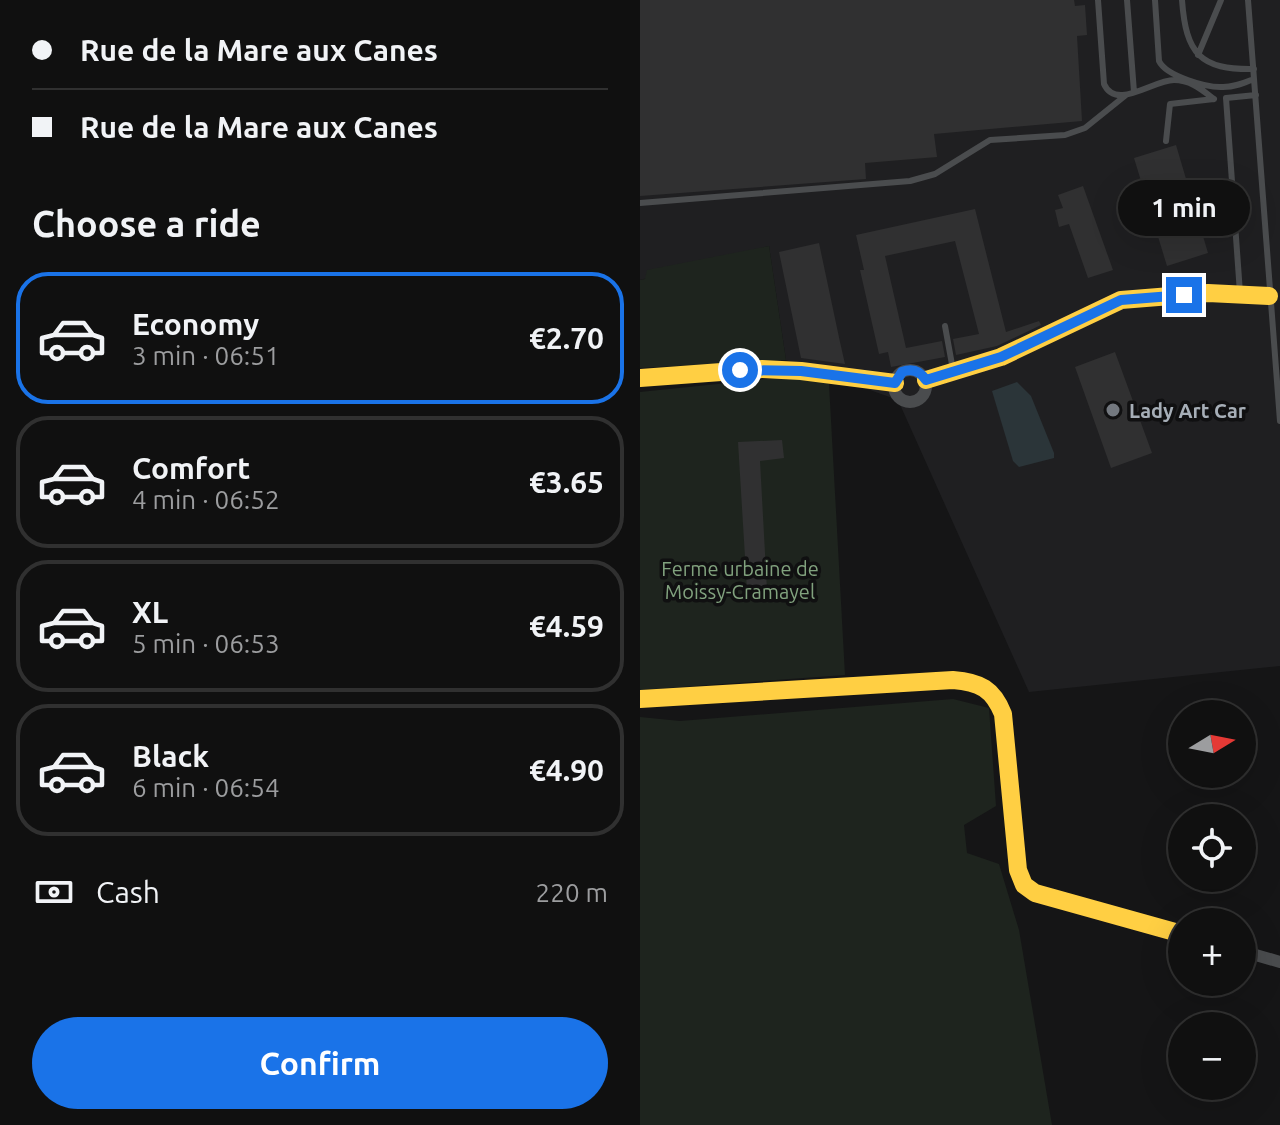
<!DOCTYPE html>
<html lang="en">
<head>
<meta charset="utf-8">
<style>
  :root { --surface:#101010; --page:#1e1e1e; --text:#f1f3f6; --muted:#9c9d9f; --line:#303030; --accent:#1a73e8 }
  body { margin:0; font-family:Ubuntu,sans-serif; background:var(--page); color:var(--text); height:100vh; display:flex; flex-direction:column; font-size:30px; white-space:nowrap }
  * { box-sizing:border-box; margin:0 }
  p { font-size:26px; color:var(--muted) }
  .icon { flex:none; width:44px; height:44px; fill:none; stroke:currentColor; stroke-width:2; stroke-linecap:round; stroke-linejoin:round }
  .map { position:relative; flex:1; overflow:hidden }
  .sheet { display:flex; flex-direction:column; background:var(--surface); width:640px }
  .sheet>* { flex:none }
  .guide { display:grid; align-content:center; height:176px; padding:0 32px; background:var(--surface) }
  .needle { width:52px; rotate:80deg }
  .fabs { position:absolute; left:528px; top:700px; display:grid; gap:16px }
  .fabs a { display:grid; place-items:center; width:88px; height:88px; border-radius:50%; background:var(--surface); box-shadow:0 8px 32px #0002,0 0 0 2px var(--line); font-size:40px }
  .end { position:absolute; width:36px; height:36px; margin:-18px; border:10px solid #1a73e8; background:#fff; box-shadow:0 0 0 4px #fff }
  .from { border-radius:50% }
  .bubble { position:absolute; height:56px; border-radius:28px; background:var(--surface); box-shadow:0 8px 32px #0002,0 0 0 2px var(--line); font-size:26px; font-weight:600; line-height:56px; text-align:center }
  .guide b { display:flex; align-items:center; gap:28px; height:76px; font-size:30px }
  .guide b+b { border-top:2px solid var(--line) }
  .guide i { width:20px; height:20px; background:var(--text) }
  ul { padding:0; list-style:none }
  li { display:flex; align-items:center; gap:24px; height:132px; margin:0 16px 12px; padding:0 16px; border:4px solid var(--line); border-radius:32px }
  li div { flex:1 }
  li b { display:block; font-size:30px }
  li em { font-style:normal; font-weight:600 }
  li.selected { border-color:var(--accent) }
  li>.icon { width:72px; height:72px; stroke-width:1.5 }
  h2 { padding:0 32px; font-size:36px; line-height:96px }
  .pay { display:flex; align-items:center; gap:20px; height:88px; padding:0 32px; font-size:30px }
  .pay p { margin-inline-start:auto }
  .primary-button { display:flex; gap:16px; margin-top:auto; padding:16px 32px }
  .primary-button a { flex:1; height:92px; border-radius:48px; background:var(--accent); color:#fff; font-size:32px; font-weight:600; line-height:92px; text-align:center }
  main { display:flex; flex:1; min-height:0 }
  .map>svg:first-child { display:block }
  .built { fill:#1f1f21 }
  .green { fill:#1e241e }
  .water { fill:#2b3539 }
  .building { fill:#303031 }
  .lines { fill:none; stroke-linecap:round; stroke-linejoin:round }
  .lane { stroke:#4a4c4e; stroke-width:6 }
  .street { stroke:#4a4c4e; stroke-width:12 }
  .slow { stroke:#ffcf43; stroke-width:18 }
  .route { stroke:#1a73e8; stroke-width:10 }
  .poi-dot { fill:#73787f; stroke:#101011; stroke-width:3 }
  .labels { text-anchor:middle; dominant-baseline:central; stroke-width:7; stroke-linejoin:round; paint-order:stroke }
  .poi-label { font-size:20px; font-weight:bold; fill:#a6aeb7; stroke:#101011; text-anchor:start }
  .park-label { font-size:20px; fill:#81a27e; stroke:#101011 }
</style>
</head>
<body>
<main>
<section class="sheet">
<div class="guide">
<b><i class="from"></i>Rue de la Mare aux Canes</b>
<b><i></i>Rue de la Mare aux Canes</b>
</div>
<h2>Choose a ride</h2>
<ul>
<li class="selected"><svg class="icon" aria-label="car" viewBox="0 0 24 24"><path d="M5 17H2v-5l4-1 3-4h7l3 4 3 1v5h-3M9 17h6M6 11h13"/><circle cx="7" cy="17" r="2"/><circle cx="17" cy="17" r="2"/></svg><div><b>Economy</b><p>3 min · 06:51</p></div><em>€2.70</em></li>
<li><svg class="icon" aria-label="car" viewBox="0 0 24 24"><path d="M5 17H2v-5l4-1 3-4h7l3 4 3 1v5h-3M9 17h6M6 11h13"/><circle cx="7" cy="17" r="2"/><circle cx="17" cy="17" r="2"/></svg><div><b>Comfort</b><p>4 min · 06:52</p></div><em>€3.65</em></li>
<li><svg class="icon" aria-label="car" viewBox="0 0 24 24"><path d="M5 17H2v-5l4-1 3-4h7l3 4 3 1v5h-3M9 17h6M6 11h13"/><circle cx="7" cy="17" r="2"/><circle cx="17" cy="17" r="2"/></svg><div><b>XL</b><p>5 min · 06:53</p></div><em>€4.59</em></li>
<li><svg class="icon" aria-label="car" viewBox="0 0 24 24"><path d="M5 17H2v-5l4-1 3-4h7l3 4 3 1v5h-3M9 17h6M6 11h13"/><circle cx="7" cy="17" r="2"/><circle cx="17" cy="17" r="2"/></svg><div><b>Black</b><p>6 min · 06:54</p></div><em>€4.90</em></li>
</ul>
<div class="pay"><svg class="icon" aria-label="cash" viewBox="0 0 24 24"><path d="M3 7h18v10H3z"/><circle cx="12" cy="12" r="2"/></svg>Cash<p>220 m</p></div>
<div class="primary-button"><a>Confirm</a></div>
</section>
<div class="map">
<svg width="640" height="1125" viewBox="0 0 640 1125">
  <rect width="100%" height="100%" fill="#151516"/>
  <path class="built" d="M0 0H640V666L389 692 258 400 146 360 129 246 0 280Z"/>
  <path class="green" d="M129 246 146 360 0 368V280L5 279 7 270Z
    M166 375 189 384 205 675 0 690V392Z
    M313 699 349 708 356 806 324 825 327 853 359 864 379 930 412 1125H0V717L40 721Z"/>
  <path class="water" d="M377 382 391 396 414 453V458L379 467 373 461 352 391Z"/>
  <path class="building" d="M0 0H434L435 6 445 5 447 35 437 36 442 121 294 134 297 157 225 163 226 179 0 196Z
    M536 145 568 253 527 266 494 158Z
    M443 186 473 270 448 278 429 224 419 227 415 210 423 208 418 195Z
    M335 209 366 332 399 321 401 325 357 346 316 355 313 339 339 334 315 241 245 256 266 348 302 341 305 357 251 367 248 352 239 354 220 270H224L216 235Z
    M179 243 200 342 205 364 161 358 139 252Z
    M475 352 512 453 471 468 435 367Z
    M142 440 144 458 120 461 127 590H107L98 442Z"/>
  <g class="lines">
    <path class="lane" d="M458 0 464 84C476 111 513 80 534 80 551 80 562 90 574 99
      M487 0 494 92
      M515 0 519 61C526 76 567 88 583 87 594 87 604 83 614 79
      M542 0C546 54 560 70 614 69
      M608 0 640 421
      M558 55 581 0
      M526 141 530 104 574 99
      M0 203 270 181 295 174 350 140 425 135 445 128 486 95
      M600 293 586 98 616 95
      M305 326 313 370"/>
    <path class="street" d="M254 386a16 16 0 1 1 32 0a16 16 0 1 1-32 0Z
      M602 951 640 962"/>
    <path class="slow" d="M0 378 122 369 161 371 255 383
      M286 380 361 357 481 300 568 293 629 296
      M0 699 313 680C340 682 353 689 363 714L378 870 384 885 395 893 542 934"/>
  </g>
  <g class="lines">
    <path class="route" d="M100 370 161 371 255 383 262 372C272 368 280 371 286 380L361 357 481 300 544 295"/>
  </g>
  <circle class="poi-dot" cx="473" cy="410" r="8"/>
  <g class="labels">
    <g class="poi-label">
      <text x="489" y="410">Lady Art Car</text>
    </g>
    <g class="park-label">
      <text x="100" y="568">Ferme urbaine de<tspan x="100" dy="23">Moissy-Cramayel</tspan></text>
    </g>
  </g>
</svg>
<div class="fabs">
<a><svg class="needle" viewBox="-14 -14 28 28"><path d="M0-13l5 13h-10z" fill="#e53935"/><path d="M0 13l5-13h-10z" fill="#9c9d9f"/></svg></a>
<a><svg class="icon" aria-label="locate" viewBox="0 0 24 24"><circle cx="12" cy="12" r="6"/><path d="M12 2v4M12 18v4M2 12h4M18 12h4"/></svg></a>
<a>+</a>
<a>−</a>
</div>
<i class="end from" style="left:100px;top:370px"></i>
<i class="end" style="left:544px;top:295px"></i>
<div class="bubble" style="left:478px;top:180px;width:132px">1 min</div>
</div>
</main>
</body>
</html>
